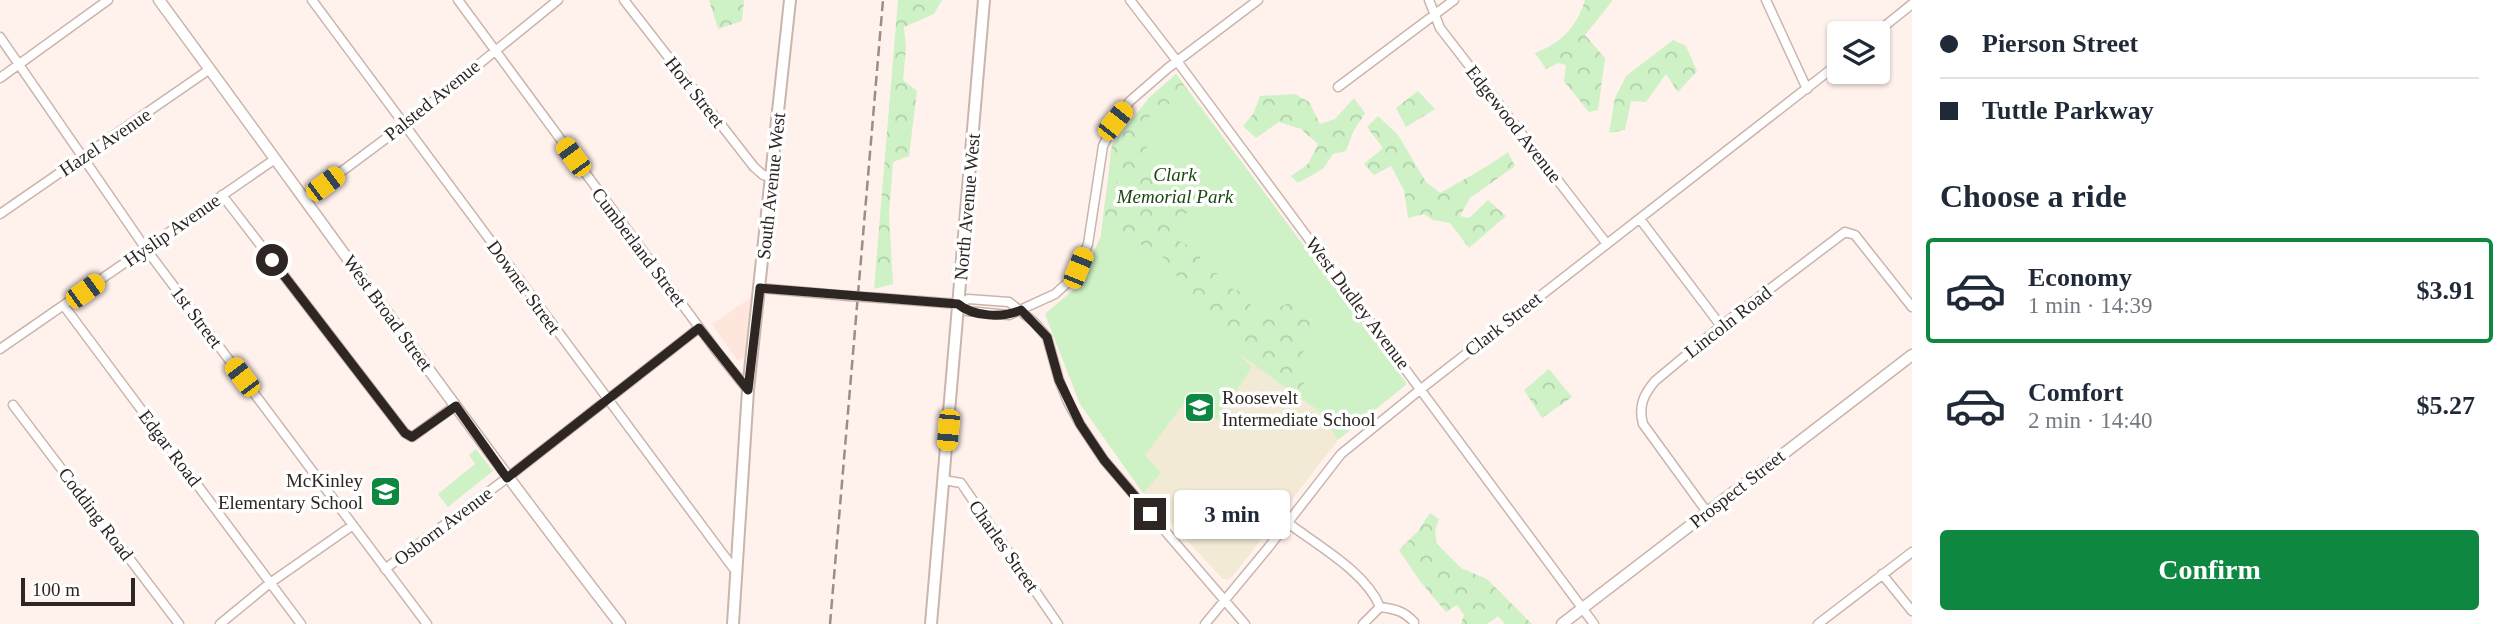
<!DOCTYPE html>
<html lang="en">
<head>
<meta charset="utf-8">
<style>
  :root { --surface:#fff; --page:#f2f2f3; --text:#1f2937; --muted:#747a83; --line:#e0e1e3; --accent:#0e8741 }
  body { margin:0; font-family:"Times New Roman",serif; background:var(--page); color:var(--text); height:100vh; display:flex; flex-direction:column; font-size:26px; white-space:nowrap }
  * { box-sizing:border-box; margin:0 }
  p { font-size:23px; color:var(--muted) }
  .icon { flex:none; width:38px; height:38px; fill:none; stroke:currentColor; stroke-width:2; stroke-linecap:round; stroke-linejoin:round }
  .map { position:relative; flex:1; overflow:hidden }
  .drawer { display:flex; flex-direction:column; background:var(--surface); width:595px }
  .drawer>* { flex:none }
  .top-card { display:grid; align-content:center; height:154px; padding:0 28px; background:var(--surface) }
  .fabs { position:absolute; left:1827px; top:21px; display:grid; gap:14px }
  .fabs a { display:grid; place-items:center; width:63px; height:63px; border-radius:7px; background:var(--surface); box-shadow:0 2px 5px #0004; font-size:35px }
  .scale { position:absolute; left:21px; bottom:18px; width:114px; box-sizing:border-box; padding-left:7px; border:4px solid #2e2623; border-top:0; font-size:19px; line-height:24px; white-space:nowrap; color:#2e2623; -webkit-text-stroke:5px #fff; paint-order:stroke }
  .end { position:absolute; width:32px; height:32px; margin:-16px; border:9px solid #2e2623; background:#fff; box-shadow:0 0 0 4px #fff }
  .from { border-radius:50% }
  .bubble { position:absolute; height:49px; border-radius:7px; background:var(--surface); box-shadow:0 2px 5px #0004; font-size:23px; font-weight:800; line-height:49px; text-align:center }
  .car { position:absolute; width:21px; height:42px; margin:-21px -10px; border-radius:9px; box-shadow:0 0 5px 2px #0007; background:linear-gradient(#f5c518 24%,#345 0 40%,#f5c518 0 76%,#345 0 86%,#f5c518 0) }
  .top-card b { display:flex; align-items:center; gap:24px; height:66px; font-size:26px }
  .top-card b+b { border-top:2px solid var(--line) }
  .top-card i { width:18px; height:18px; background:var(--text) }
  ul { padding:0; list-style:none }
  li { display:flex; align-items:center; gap:21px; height:105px; margin:0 14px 10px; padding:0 14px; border:4px solid transparent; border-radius:7px }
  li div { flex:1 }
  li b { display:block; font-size:26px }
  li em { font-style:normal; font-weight:800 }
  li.active { border-color:var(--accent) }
  li>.icon { width:63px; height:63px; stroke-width:1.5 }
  h2 { padding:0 28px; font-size:32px; line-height:84px }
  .button { display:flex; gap:14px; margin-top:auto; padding:14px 28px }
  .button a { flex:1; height:80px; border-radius:7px; background:var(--accent); color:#fff; font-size:28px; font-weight:800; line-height:80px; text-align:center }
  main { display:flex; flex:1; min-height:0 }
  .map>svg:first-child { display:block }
  .built { fill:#fee6dd }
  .education { fill:#f3ead5 }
  .green { fill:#cef2c6 }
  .forest { fill:url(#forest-crowns) }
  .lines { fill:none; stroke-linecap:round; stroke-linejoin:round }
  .minor-casing { stroke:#cab5ad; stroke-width:11 }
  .tertiary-casing { stroke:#cab5ad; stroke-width:13 }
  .secondary-casing { stroke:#cab5ad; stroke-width:14 }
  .minor { stroke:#fff; stroke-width:8 }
  .tertiary { stroke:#fff; stroke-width:10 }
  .secondary { stroke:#fff; stroke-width:10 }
  .rail { stroke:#998e8a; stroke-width:2.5; stroke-dasharray:10 5; stroke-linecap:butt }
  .minor-bridge-casing { stroke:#cab5ad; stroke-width:11; stroke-linecap:butt }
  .minor-bridge { stroke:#fff; stroke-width:8 }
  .route { stroke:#2e2623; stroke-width:9 }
  .labels { text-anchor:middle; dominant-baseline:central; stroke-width:7; stroke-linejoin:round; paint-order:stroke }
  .street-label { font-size:19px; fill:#2e2623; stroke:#fff }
  .park-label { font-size:19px; font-style:italic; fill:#1a470e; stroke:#fff }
  .poi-label { font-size:19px; fill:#2e2623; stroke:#fff; text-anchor:start }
</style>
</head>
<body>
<main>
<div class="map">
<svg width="1912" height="624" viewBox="0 0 1912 624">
  <defs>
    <pattern id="forest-crowns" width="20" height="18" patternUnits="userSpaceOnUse" patternTransform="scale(1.75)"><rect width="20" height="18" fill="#cef2c6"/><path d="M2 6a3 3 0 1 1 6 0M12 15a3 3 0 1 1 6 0" fill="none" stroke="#b1cfaa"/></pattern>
  </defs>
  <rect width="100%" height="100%" fill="#fff1ec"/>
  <path class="built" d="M753 296 749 357 737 360 712 324Z"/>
  <path class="education" d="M1101 236 1230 347 1320 412 1338 440 1232 577 1226 580 1222 578 1143 493 1080 404 1045 314 1079 285Z"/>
  <path class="green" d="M1176 74 1407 384 1338 440 1320 412 1237 352 1252 367 1217 420 1192 396 1182 406 1145 455 1161 473 1143 493 1080 404 1045 314 1079 285 1101 236 1112 145 1149 98Z
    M476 449 493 471 448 507 438 494 475 464 469 455Z"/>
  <path class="forest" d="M709 0H744L742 21 718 29Z
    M898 0H942L934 14 904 27 906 48 903 80 917 91 909 156 893 162 889 213 893 284 874 289Z
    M1585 0H1613L1585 35 1605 58 1598 110 1589 112 1564 81 1566 65 1558 63 1546 69 1535 53C1561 43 1577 27 1585 0Z
    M1673 40 1686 46 1697 71 1678 92 1666 74 1646 102 1631 101 1625 130 1609 133 1615 98 1626 76Z
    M1176 74 1188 91 1149 117 1141 133C1147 156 1161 159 1160 183L1171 186 1186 171 1201 202 1178 220 1179 241 1200 252 1201 272 1217 273 1225 286 1247 294 1255 318 1296 300 1316 313 1302 356 1313 372 1300 388 1290 391 1230 347 1156 248 1101 236 1105 201 1114 197 1119 168 1110 156 1112 145 1149 98Z
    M1418 91 1435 109 1406 127 1396 108Z
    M1295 94 1309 102 1320 124 1335 119 1354 98 1365 113 1353 132 1346 151 1333 154 1323 169 1298 183 1291 176 1308 164 1318 144 1301 129 1279 122 1256 138 1243 126 1253 114 1260 96Z
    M1378 116 1398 135 1426 182 1440 193C1463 180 1486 168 1508 152L1515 166 1470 198 1460 216 1469 218 1488 200 1506 216 1469 248 1450 223 1433 220 1424 214 1408 218 1404 190 1391 166 1374 175 1364 164 1383 148 1367 127Z
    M1549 369 1572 397 1542 418 1524 390Z
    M1430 513 1439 519 1435 531 1437 544 1461 568 1487 579 1532 624H1505L1498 616 1487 624H1461L1464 615 1457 605 1446 612 1419 580 1399 550 1418 531Z"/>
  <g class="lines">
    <defs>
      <path id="minor" d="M312 0 737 573
        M458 0 718 353 748 390
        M624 0 754 167 763 175 771 177
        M1130 0 1177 61 1594 624
        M1429 0 1440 28 1607 244
        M1766 0 1807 89
        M1876 33 1912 4
        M0 37 146 249 427 624
        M0 78 108 0
        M1338 87 1454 0
        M222 195 405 433 412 437 455 406
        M306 198 404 125 558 0
        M0 214 210 69
        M1640 219 1721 326
        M760 288 849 296
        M880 298 959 304 968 299 1009 302 1034 322 1047 337 1059 380 1068 402 1080 424 1104 460 1245 624
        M959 304 967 311 1009 315 1055 294 1066 284 1078 268 1088 244 1103 146 1115 121 1130 101 1168 68 1258 0
        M64 306 301 624
        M0 349 275 159
        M13 405 179 624
        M944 480 961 483 1058 624
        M1707 512 1643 424C1638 406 1644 394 1655 381L1721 326 1845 232 1855 235 1912 307
        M1288 523C1317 545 1366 572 1380 607L1363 624
        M385 569 507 478 699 328
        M1882 574 1912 611
        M1380 607C1395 609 1404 611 1414 622
        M220 624 270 583 353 525
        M1205 624 1268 548 1341 454 1421 389 1839 63
        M1818 624 1912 552"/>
      <path id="tertiary" d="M159 0C312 208 462 420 620 624
        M1562 624 1912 355"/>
      <path id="secondary" d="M733 624 748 390 790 0
        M931 624 984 0"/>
    </defs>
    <use href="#minor" class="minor-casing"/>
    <use href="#tertiary" class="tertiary-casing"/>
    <use href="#secondary" class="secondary-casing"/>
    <use href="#minor" class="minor"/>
    <use href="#tertiary" class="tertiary"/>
    <use href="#secondary" class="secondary"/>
    <path class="rail" d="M830 624 883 0"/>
    <defs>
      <path id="minor-bridge" d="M849 296 880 298"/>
    </defs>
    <use href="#minor-bridge" class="minor-bridge-casing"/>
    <use href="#minor-bridge" class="minor-bridge"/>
  </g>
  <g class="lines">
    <path class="route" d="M272 260 405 433 412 437 456 406 507 478 699 328 748 390 760 288 958 304C973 317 1003 318 1021 310L1047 337 1059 380 1080 424 1104 460 1150 514"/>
  </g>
  <defs>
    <symbol id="school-square" viewBox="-11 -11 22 22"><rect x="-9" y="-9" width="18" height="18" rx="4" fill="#0e8741" stroke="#fff"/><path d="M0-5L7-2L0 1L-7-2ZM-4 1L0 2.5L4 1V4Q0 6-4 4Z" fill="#fff"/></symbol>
  </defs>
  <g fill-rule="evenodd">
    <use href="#school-square" x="1182" y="390" width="35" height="35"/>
    <use href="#school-square" x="368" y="474" width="35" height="35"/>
  </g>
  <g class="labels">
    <g class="street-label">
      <text transform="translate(695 92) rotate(52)">Hort Street</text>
      <text transform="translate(432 100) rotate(-39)">Palsted Avenue</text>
      <text transform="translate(1514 124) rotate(52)">Edgewood Avenue</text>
      <text transform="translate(105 142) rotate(-34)">Hazel Avenue</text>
      <text transform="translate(771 186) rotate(-84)">South Avenue West</text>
      <text transform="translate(967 207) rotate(-85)">North Avenue West</text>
      <text transform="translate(172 230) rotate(-35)">Hyslip Avenue</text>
      <text transform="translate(639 247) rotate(53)">Cumberland Street</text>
      <text transform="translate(524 287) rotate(54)">Downer Street</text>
      <text transform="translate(1358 303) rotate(53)">West Dudley Avenue</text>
      <text transform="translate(388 313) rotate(54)">West Broad Street</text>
      <text transform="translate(197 317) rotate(53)">1st Street</text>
      <text transform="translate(1728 322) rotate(-38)">Lincoln Road</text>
      <text transform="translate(1503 324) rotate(-38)">Clark Street</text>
      <text transform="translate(170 448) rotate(53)">Edgar Road</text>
      <text transform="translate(1737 489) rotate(-38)">Prospect Street</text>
      <text transform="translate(96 514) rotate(53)">Codding Road</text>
      <text transform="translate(443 526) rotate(-37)">Osborn Avenue</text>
      <text transform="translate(1004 546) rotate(55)">Charles Street</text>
    </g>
    <g class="park-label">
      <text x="1175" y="174">Clark<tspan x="1175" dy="22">Memorial Park</tspan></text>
    </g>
    <g class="poi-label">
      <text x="1222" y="397">Roosevelt<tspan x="1222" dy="22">Intermediate School</tspan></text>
      <text x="363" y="480" text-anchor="end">McKinley<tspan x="363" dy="22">Elementary School</tspan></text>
    </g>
  </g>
</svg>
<div class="fabs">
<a><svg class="icon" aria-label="layers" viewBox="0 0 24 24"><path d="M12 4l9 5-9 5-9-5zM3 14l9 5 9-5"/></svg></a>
</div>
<div class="scale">100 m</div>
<i class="end from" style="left:272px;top:260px"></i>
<i class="end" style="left:1150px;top:514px"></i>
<div class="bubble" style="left:1174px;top:490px;width:116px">3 min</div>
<i class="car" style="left:1115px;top:121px;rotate:38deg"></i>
<i class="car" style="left:573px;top:157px;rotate:324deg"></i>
<i class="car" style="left:325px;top:184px;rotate:53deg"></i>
<i class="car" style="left:1078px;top:268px;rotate:22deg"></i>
<i class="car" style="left:85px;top:291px;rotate:54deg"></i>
<i class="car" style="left:242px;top:377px;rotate:323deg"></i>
<i class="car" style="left:948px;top:430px;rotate:185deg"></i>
</div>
<section class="drawer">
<div class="top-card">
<b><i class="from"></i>Pierson Street</b>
<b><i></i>Tuttle Parkway</b>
</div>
<h2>Choose a ride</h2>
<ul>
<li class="active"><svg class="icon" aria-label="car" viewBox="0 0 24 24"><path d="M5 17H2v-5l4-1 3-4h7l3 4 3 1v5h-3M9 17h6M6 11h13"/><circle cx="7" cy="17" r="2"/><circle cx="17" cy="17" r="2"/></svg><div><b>Economy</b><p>1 min · 14:39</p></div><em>$3.91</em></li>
<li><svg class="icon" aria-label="car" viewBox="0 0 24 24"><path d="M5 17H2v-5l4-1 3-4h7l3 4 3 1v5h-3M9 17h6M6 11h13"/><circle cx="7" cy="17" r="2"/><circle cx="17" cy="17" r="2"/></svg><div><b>Comfort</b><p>2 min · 14:40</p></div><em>$5.27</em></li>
</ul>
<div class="button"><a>Confirm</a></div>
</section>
</main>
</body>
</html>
